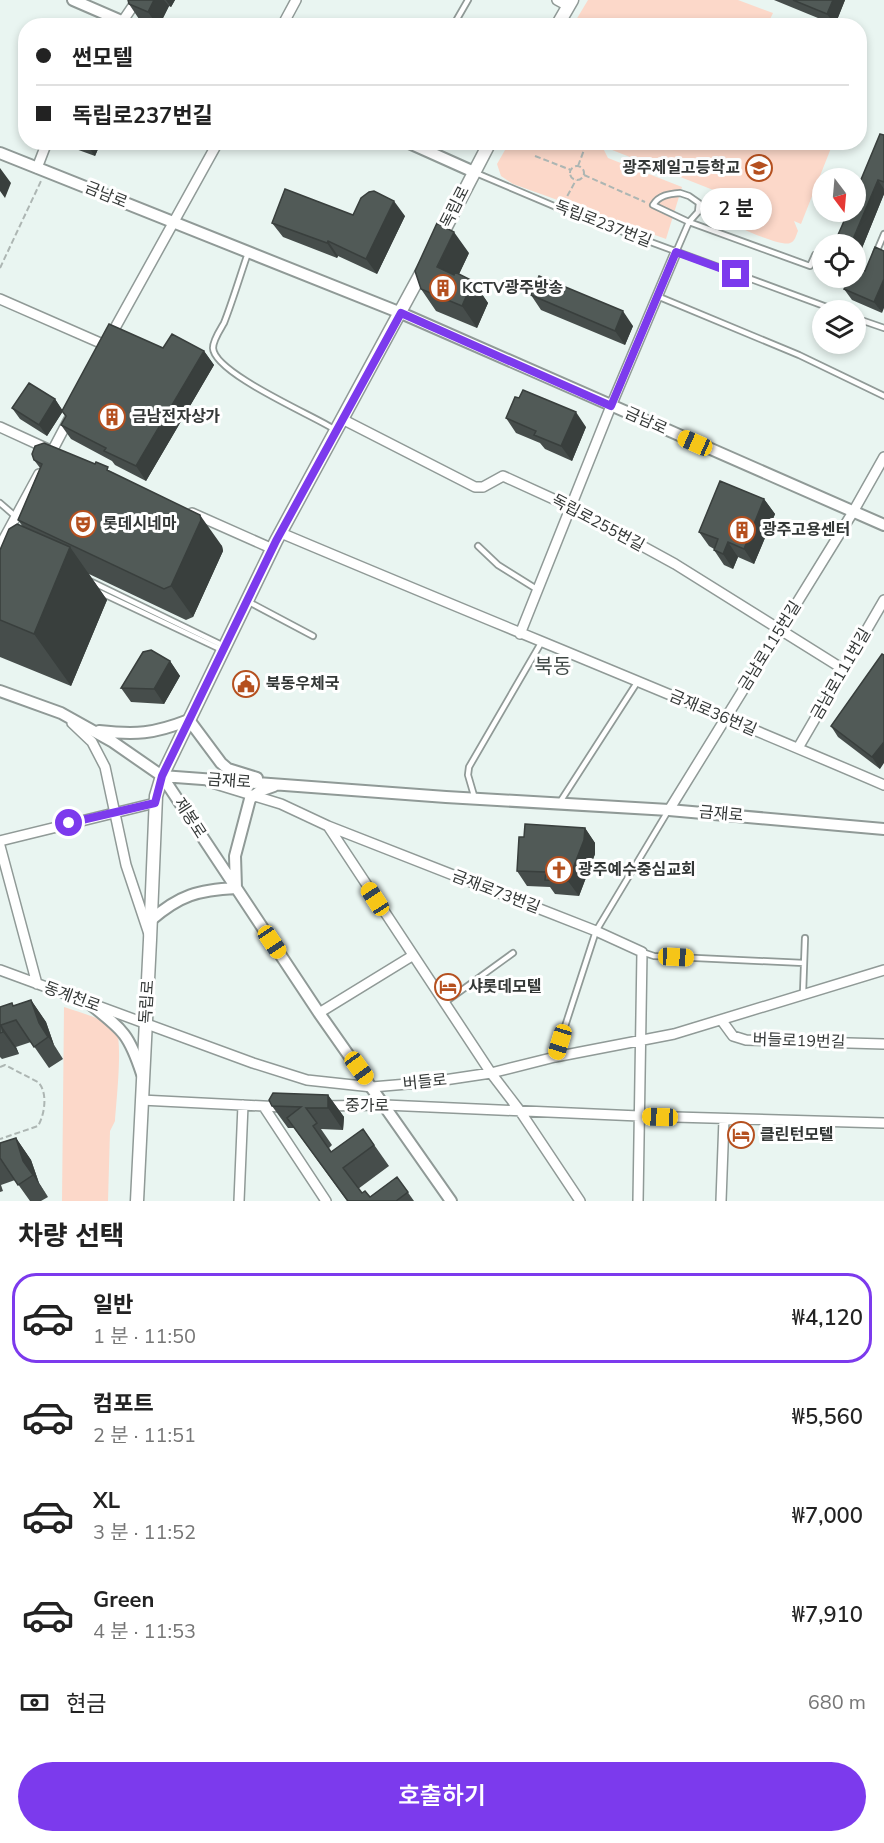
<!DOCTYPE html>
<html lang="ko">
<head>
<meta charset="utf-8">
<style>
  :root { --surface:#fff; --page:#f2f2f2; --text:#222; --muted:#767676; --line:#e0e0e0; --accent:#7c3aed }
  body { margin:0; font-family:"Nunito Sans","Noto Sans KR",sans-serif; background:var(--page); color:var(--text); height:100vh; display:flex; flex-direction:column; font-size:22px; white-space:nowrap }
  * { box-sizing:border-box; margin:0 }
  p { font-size:20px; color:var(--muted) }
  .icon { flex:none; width:33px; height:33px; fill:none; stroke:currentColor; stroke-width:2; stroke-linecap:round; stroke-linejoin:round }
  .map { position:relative; height:1201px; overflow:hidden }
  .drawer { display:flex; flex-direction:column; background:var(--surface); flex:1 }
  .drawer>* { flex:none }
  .banner { position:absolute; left:18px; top:18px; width:849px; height:132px; border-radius:24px; box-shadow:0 3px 9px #0003; display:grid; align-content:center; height:132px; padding:0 18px; background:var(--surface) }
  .needle { width:39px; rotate:164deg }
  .buttons { position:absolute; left:812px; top:168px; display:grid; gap:12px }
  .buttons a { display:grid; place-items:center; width:54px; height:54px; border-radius:50%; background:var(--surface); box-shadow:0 3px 9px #0003; font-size:30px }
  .end { position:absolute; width:27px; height:27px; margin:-14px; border:8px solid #7c3aed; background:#fff; box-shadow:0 0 0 3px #fff }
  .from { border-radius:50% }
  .bubble { position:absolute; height:42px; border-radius:21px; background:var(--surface); box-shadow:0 3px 9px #0003; font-size:20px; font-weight:600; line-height:42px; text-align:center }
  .car { position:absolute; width:18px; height:36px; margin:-18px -9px; border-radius:8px; box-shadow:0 0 4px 2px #0007; background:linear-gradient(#f5c518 24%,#345 0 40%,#f5c518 0 76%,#345 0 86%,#f5c518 0) }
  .banner b { display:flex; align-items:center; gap:21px; height:57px; font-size:22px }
  .banner b+b { border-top:2px solid var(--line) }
  .banner i { width:15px; height:15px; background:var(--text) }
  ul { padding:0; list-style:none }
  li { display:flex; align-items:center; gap:18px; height:90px; margin:0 12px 9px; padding:0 6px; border:3px solid transparent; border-radius:24px }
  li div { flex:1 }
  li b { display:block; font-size:22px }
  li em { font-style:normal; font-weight:600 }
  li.active { border-color:var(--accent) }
  li>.icon { width:54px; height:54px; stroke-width:1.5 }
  h2 { padding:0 18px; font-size:27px; line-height:72px }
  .pay { display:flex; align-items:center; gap:15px; height:66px; padding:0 18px; font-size:22px }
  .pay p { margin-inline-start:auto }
  .action { display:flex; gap:12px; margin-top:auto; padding:12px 18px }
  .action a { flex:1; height:69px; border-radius:36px; background:var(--accent); color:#fff; font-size:24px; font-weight:600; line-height:69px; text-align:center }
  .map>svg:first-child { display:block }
  .green { fill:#fcd8c9 }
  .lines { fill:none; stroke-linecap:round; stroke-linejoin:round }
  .service-casing { stroke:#909a97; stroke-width:8 }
  .minor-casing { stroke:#909a97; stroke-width:12 }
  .tertiary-casing { stroke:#909a97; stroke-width:14 }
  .secondary-casing { stroke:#909a97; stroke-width:15 }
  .path { stroke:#adb6b3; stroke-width:2; stroke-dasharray:6 3; stroke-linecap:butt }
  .service { stroke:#fff; stroke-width:4.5 }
  .minor { stroke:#fff; stroke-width:9 }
  .tertiary { stroke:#fff; stroke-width:10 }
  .secondary { stroke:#fff; stroke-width:12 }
  .wall { fill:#464d4b }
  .shaded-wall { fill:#393f3d }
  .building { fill:#515a57; stroke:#393f3d; stroke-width:1.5 }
  .route { stroke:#7c3aed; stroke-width:8 }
  .labels { text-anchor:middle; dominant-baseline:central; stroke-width:6; stroke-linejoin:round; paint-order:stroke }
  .poi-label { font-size:16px; font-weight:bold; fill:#343837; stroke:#fff; text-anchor:start }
  .street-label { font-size:16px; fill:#343837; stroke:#fff }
  .quarter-label { font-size:20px; fill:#404946; stroke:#fff }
</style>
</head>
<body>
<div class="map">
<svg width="884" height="1201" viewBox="0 0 884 1201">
  <rect width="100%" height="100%" fill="#e9f5f1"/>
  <path class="green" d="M588 0H738L773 13 767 25H573Z
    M509 143H833L801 224 794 221 798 231C796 235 795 242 790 243 781 247 734 226 726 220 718 209 728 203 736 199L602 146 608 158 682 187 666 239 513 184 501 176 497 164Z
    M64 1007C78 1012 107 1019 116 1031 123 1041 116 1105 115 1121L110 1131 108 1201H62Z"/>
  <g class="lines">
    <defs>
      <path id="service" d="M453 26 468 0
        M476 173 561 209 835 310
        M680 193 689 196 699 203 698 212 689 222 653 205C659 195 669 194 680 193Z
        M676 252 689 222 810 266 815 255 822 258
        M248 253C240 276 233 300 224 323 220 330 213 340 213 348 214 373 312 415 334 429
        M876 253 884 234
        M657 296 799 355 884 396
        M855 318 884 328
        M0 503 15 516
        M478 546 498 565 538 590
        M92 582 224 646
        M97 591 222 650
        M249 602 313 636
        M475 799 468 775 469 767 541 643
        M560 802 638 681
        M642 952 654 956 804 963
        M803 993 805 938
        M444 1003 513 953
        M555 1057 596 931 668 811"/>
      <path id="minor" d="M557 0 568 6
        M120 25 137 0
        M282 26 296 0
        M37 168 47 142
        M0 299 105 345
        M110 337 218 142
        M342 419 475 487H483L503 476 571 507 675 564 843 669
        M0 427 48 449
        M49 457 69 419
        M192 513 273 549
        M281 533C482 618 684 699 884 785
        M0 546 39 474
        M520 634 611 406 676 252
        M72 723 92 742 105 767 126 865 149 934
        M798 748 884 600
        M209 782 281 804 328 826 596 931 642 952 638 1201
        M669 810 853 512 884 457
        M328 826 491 1073 520 1111 580 1201
        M0 841 155 803
        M0 846 37 984
        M0 970 253 1063 307 1080 372 1087 431 1082 491 1073 555 1057 674 1034 884 970
        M319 1013 412 956
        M722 1021 733 1036 746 1040 884 1044
        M141 1100 282 1107
        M323 1106 385 1105 639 1116 884 1123
        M264 1107 326 1201
        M239 1201 243 1105
        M721 1201 724 1119"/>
      <path id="tertiary" d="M73 0 133 26
        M407 142 474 172
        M0 153 401 313 884 525
        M0 691 61 713 113 742 162 776 319 1013 451 1201
        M99 731C136 735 153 734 189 720L221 763 228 769 257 778
        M162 776 446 797 669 810 884 829
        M151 920C180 895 198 890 236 888L235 856 250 799 260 791 274 786
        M90 1004C123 1030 129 1034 142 1074"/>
      <path id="secondary" d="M557 26 572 0
        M438 242 490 142
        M137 1201 150 940 156 796 162 776 276 541 425 266"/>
    </defs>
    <use href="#service" class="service-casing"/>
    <use href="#minor" class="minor-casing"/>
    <use href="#tertiary" class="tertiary-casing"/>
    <use href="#secondary" class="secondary-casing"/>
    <path class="path" d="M535 156 571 170
      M578 166 587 142
      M570 173a7 7 0 1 1 14 0a7 7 0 1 1-14 0Z
      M584 175 645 202
      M563 204 576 180
      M0 268 41 181
      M0 1067 5 1065 38 1082C48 1092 45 1114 38 1126L0 1139"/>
    <use href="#service" class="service"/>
    <use href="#minor" class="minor"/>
    <use href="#tertiary" class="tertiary"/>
    <use href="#secondary" class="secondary"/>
  </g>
  <path class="wall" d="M128 0H175L171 7 169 6 159 26H155L139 19 129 4Z
    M774 0H845L835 25Z
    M884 135V194L856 263 855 262V244Z
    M61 142H101L95 156 62 144Z
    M353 215 405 216 377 274 338 256 337 258 283 237 272 223Z
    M469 253 459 274 473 281 488 303 477 328 436 311 421 289Z
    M855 267 882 313 852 300 844 289Z
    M531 295 633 326 625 345 541 310Z
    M163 348 204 351 214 365 146 481 115 465 112 461 71 439 61 425 66 416 63 411 47 436 20 419 12 408 55 399 62 410Z
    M506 418 586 427 572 461 545 449 540 443 516 433Z
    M34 460 112 472 222 546 223 551 193 617 186 620 89 574 107 600 71 686 0 657V550L23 527 18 520 40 468Z
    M764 499 775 514 754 564 738 557 733 569 724 565 714 550V549L709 546 699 532Z
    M882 654 880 769 838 737 831 726Z
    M170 661 180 676 164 704 131 702 121 688Z
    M585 828 595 843V854L579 896 555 894 550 887 527 886 517 871 524 837Z
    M31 1000 46 1022 54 1045 63 1059 49 1068 31 1042 16 1047 19 1054 2 1059 0 1057V1007L14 1006Z
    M328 1095 344 1117 343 1130 321 1129 332 1145 329 1148 331 1152 363 1129 389 1166 358 1189 362 1193 370 1197 397 1177 414 1201H347L294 1128H288L272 1106Z
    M16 1138 31 1160 39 1183 48 1197 41 1201H30L15 1180 1 1185 3 1191 0 1192V1143Z"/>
  <path class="shaded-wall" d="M154 0H164L169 6 159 26H158L148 12Z
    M166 0H175L171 7Z
    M833 0H845L835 25 827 14Z
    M88 142H101L95 156 87 145Z
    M0 168 11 183 5 198 0 191Z
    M878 180 884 189V194L856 263 855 262V244H851Z
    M394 201 405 216 377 274 366 259Z
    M454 232 469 253 452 289 437 267Z
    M328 241 338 256 337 258 327 243Z
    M884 279V308L882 313 874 302Z
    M473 281 488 303 477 328 462 306Z
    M623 311 633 326 625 345 615 331Z
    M204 351 214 365 146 481 136 466Z
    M55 399 63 411 47 436 39 425Z
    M576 412 586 427 572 461 561 446Z
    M764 499 775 514 754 564 744 549Z
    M200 515 222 546 223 551 193 617 171 586Z
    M728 542 738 557 733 569 723 554Z
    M70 547 107 600 71 686 34 634Z
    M170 661 180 676 164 704 154 689Z
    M884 742V763L880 769 872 757Z
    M585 828 595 843V854L579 896 568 881Z
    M31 1000 46 1022 54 1045 63 1059 39 1023Z
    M1 1025 16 1047 19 1054 3 1032Z
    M328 1095 344 1117 343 1130 328 1108Z
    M16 1138 31 1160 39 1183 48 1197 23 1161Z"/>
  <path class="building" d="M128 0H154L148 12 129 4Z
    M793 0H833L827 14Z
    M880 134 884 135V182L878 180 851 244H834L848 212H855V194Z
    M80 142H88L87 145Z
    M285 189 353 215 361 198 369 192 374 191 394 201 366 259 328 241 327 243 272 223Z
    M437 223 454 232 437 267 454 275 455 272 473 281 462 306 421 289 415 271Z
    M875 247 884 251V279L874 302 844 289 849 278H855V267L865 271Z
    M539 276 623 311 615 331 531 295Z
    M109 324 163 348 172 334 204 351 136 466 104 451 106 448 61 425 66 416 62 411Z
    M29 383 55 399 39 425 12 408Z
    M523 390 576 412 561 446 534 435 536 431 506 418 515 397 519 398Z
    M44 443 95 464 96 462 108 467 107 470 200 515 201 520 171 586 164 589 18 520 42 464 34 460 32 454 35 446Z
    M720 481 764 499 744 549 728 542 723 554 714 550 718 539 699 532Z
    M17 524 70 547 34 634 0 620V550L9 529Z
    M151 650 170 661 154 689 121 688 143 652Z
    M882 654 884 655V742L872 757 831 726Z
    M525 824 585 828 584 840 568 881 545 880 546 872 517 871 519 837H524Z
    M31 1000 39 1023 48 1037 34 1047 16 1020 1 1025 3 1032 0 1033V1007L12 1003 13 1006Z
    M273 1093 328 1095V1108H306L317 1123 313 1126 331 1152 363 1129 374 1145 343 1168 362 1193 365 1191 370 1197 397 1177 408 1192 396 1201H348L287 1118 301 1107 272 1106 269 1100Z
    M16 1138 23 1161 33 1175 18 1185 0 1158V1143Z"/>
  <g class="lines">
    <path class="route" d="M69 823 155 803 162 776 276 541 401 313 611 406 676 252 736 274"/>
  </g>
  <defs>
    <symbol id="school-ring" viewBox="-11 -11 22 22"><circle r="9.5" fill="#fff" stroke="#b5501f" stroke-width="1.5"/><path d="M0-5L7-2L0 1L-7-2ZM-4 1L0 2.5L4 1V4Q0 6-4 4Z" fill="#b5501f"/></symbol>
    <symbol id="building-ring" viewBox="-11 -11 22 22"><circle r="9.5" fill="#fff" stroke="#b5501f" stroke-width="1.5"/><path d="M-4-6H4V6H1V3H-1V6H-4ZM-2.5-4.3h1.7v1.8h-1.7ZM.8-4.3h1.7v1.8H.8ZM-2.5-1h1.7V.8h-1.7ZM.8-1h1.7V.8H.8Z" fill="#b5501f"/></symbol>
    <symbol id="theatre-ring" viewBox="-11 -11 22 22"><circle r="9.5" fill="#fff" stroke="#b5501f" stroke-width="1.5"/><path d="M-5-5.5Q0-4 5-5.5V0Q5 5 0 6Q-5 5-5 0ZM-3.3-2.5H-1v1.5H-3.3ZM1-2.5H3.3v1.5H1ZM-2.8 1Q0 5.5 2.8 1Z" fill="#b5501f"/></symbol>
    <symbol id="civic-ring" viewBox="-11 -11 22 22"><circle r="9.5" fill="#fff" stroke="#b5501f" stroke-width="1.5"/><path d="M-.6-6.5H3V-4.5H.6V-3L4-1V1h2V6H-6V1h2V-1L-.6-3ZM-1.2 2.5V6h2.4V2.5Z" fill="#b5501f"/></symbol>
    <symbol id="church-ring" viewBox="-11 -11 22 22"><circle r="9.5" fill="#fff" stroke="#b5501f" stroke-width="1.5"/><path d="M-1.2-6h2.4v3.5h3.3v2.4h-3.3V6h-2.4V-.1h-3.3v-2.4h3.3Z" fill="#b5501f"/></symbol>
    <symbol id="hotel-ring" viewBox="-11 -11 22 22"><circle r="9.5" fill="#fff" stroke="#b5501f" stroke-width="1.5"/><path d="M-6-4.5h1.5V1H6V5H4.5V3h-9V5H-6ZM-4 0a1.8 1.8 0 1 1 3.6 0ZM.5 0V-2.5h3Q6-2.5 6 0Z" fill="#b5501f"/></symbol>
  </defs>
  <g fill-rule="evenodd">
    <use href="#school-ring" x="744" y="153" width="30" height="30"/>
    <use href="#building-ring" x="428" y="273" width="30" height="30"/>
    <use href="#building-ring" x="97" y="402" width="30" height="30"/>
    <use href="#theatre-ring" x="68" y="509" width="30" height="30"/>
    <use href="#building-ring" x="727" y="515" width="30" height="30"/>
    <use href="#civic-ring" x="231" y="669" width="30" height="30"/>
    <use href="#church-ring" x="544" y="855" width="30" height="30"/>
    <use href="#hotel-ring" x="433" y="972" width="30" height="30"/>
    <use href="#hotel-ring" x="726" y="1120" width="30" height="30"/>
  </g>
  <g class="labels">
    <g class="poi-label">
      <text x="740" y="168" text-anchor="end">광주제일고등학교</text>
      <text x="462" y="288">KCTV광주방송</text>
      <text x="132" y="417">금남전자상가</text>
      <text x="103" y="524">롯데시네마</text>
      <text x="762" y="530">광주고용센터</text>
      <text x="266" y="684">북동우체국</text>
      <text x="578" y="870">광주예수중심교회</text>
      <text x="468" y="987">샤롯데모텔</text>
      <text x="760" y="1135">클린턴모텔</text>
    </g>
    <g class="street-label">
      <text transform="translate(106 195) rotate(22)">금남로</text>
      <text transform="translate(455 207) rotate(-63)">독립로</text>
      <text transform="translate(603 224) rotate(21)">독립로237번길</text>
      <text transform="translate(646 421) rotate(24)">금남로</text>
      <text transform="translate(598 523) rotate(28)">독립로255번길</text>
      <text transform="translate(770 646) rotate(-58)">금남로115번길</text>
      <text transform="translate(841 674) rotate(-60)">금남로111번길</text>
      <text transform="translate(713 713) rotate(23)">금재로36번길</text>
      <text transform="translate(229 781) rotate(4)">금재로</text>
      <text transform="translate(721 814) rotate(5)">금재로</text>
      <text transform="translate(190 818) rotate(57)">제봉로</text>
      <text transform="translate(496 892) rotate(21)">금재로73번길</text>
      <text transform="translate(72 997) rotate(20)">동계천로</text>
      <text transform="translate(147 1002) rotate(-86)">독립로</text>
      <text transform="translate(799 1041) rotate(2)">버들로19번길</text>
      <text transform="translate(425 1082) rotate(-6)">버들로</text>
      <text x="367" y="1106">중가로</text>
    </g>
    <g class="quarter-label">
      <text x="553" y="666">북동</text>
    </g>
  </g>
</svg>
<div class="buttons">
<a><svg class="needle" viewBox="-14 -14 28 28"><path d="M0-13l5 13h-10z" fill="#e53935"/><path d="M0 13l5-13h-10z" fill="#767676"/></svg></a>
<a><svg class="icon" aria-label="locate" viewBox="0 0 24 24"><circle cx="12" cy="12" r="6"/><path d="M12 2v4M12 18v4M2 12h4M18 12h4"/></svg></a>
<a><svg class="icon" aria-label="layers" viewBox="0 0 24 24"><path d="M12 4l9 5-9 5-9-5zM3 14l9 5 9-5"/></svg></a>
</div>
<i class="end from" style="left:69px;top:823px"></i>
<i class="end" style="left:736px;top:274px"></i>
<div class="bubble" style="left:700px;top:188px;width:72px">2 분</div>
<i class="car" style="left:695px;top:443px;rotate:294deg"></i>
<i class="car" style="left:375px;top:899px;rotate:327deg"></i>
<i class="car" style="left:272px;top:942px;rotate:146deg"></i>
<i class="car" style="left:676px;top:957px;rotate:93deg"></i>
<i class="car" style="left:560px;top:1042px;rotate:197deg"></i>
<i class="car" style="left:359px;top:1068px;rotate:144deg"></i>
<i class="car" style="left:660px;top:1117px;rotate:272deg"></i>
<div class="banner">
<b><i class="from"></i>썬모텔</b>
<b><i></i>독립로237번길</b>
</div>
</div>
<section class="drawer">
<h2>차량 선택</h2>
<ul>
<li class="active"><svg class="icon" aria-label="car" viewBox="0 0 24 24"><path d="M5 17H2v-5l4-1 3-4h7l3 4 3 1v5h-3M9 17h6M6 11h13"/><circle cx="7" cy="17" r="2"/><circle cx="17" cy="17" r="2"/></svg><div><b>일반</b><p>1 분 · 11:50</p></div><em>₩4,120</em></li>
<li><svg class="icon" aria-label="car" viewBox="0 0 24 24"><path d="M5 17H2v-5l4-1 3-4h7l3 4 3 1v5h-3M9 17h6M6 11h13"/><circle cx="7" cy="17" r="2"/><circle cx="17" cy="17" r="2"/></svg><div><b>컴포트</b><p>2 분 · 11:51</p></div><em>₩5,560</em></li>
<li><svg class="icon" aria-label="car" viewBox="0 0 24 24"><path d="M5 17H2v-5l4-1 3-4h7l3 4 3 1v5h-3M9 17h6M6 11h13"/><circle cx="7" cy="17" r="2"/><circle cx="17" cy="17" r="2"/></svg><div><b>XL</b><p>3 분 · 11:52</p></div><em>₩7,000</em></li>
<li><svg class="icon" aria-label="car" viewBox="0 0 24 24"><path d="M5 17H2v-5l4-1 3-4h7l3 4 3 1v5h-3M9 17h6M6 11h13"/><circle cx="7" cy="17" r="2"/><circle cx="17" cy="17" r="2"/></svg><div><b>Green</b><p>4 분 · 11:53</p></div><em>₩7,910</em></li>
</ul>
<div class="pay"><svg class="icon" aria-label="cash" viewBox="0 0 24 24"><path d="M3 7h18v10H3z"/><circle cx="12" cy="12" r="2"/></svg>현금<p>680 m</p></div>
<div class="action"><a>호출하기</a></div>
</section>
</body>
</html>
